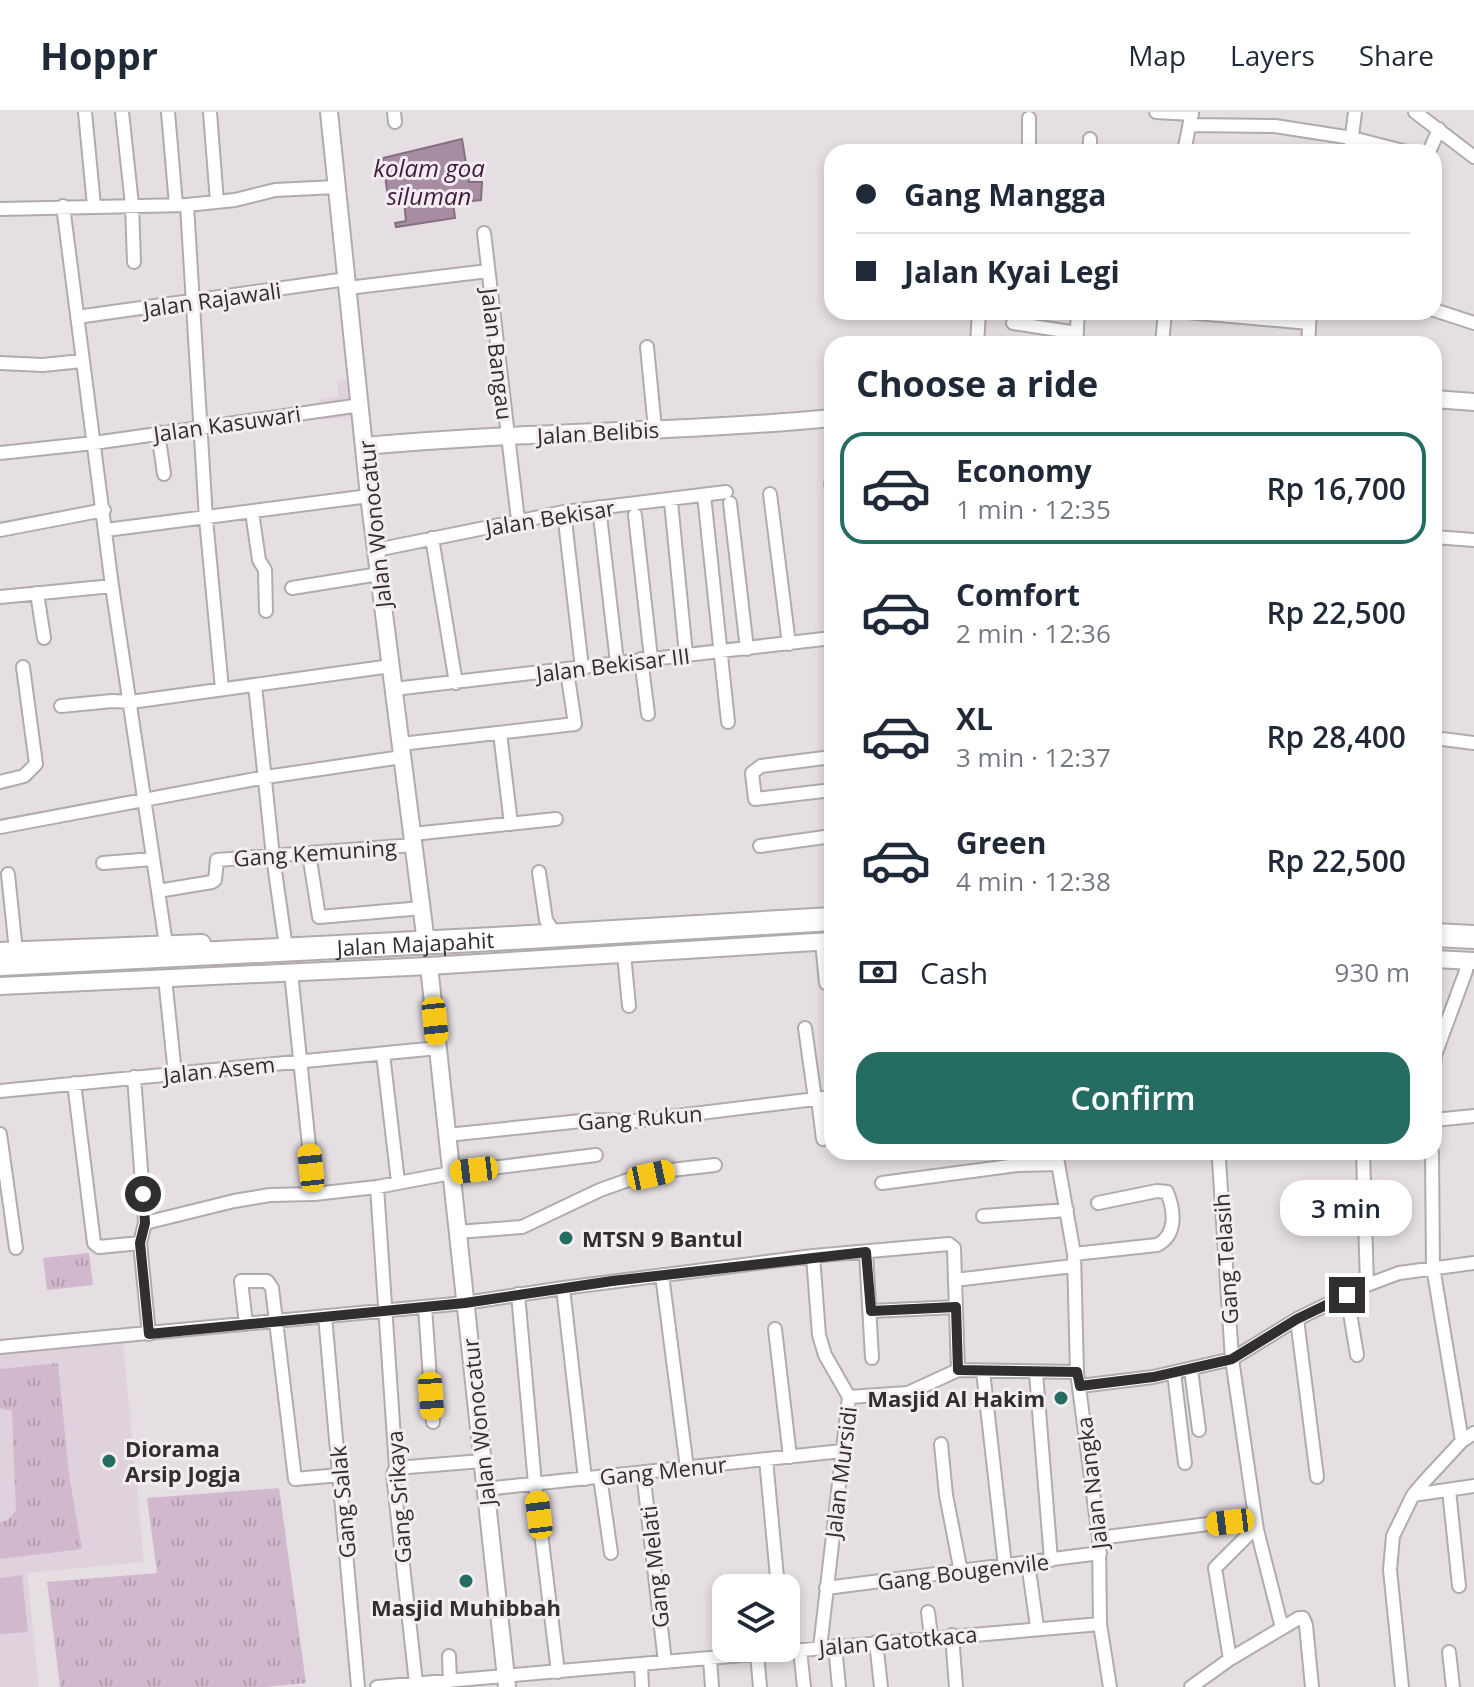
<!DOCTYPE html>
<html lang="en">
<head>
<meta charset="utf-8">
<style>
  :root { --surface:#fff; --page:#f6f6f7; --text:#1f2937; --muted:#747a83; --line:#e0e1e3; --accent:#256d63 }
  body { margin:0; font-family:"Open Sans",sans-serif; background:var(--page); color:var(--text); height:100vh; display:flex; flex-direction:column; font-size:30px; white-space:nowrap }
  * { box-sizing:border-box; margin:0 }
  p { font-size:26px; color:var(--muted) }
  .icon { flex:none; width:44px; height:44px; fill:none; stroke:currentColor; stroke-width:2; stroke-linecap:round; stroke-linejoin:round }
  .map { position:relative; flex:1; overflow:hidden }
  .details { position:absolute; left:824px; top:224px; width:618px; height:824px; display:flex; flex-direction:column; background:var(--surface); border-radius:24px; box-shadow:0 4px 12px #0003 }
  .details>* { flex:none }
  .hud { position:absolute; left:824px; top:32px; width:618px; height:176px; border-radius:24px; box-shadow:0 4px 12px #0003; display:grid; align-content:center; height:176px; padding:0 32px; background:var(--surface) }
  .tools { position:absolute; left:712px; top:1462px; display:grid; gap:16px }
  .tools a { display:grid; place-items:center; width:88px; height:88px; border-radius:16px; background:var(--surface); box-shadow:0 4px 12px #0003; font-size:40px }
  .end { position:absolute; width:36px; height:36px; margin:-18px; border:10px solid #312e30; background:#fff; box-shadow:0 0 0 4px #fff }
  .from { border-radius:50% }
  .bubble { position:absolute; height:56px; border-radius:24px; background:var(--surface); box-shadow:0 4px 12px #0003; font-size:26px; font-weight:600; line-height:56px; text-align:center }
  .car { position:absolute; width:24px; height:48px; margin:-24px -12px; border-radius:10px; box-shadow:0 0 6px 2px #0007; background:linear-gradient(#f5c518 24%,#345 0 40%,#f5c518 0 76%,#345 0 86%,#f5c518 0) }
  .hud b { display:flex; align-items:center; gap:28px; height:76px; font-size:30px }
  .hud b+b { border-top:2px solid var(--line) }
  .hud i { width:20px; height:20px; background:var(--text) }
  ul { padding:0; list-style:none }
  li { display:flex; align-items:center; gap:24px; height:112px; margin:0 16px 12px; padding:0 16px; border:4px solid transparent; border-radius:24px }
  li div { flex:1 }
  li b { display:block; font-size:30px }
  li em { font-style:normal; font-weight:600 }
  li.active { border-color:var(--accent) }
  li>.icon { width:72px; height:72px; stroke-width:1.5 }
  h2 { padding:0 32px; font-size:36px; line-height:96px }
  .pay { display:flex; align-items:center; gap:20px; height:88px; padding:0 32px; font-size:30px }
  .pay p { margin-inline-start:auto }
  .cta { display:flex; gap:16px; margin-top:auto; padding:16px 32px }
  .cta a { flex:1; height:92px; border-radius:24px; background:var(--accent); color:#fff; font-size:32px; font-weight:600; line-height:92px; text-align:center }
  header { display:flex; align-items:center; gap:48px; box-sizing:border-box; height:112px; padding:0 40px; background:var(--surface); border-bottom:2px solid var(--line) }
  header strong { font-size:38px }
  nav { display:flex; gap:44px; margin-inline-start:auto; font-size:28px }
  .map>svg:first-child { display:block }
  .built { fill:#dfd2dc }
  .grass { fill:url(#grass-tufts) }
  .garden { fill:#d2b8cd }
  .water { fill:#a78ca2; stroke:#847080; stroke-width:2 }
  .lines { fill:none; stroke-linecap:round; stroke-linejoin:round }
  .street-casing { stroke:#b1abb0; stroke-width:16 }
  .secondary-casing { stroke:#b1abb0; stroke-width:20 }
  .highway-casing { stroke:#b1abb0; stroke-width:26 }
  .street { stroke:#fff; stroke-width:12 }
  .secondary { stroke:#fff; stroke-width:16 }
  .highway { stroke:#fff; stroke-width:22 }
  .route { stroke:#312e30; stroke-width:10 }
  .poi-dot { fill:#256d63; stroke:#f3ecf1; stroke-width:3 }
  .labels { text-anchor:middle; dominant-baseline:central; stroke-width:6; stroke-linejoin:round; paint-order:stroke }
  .street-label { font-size:22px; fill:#312e30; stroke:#f3ecf1 }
  .poi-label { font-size:22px; font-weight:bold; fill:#312e30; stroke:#f3ecf1; text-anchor:start }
  .water-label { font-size:24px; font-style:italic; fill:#3f1a3a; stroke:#f3ecf1 }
</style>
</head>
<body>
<header>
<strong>Hoppr</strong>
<nav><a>Map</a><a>Layers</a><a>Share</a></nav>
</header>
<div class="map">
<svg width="1474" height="1575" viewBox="0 0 1474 1575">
  <defs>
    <pattern id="grass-tufts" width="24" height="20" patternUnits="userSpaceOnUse" patternTransform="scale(2)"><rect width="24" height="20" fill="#d2b8cd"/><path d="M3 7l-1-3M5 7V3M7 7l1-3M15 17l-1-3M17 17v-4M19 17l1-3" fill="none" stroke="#b59eb0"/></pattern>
  </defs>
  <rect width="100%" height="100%" fill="#e5dfe4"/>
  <path class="built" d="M355 267 353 304 321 308 319 288 338 285 337 269Z
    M123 1230 144 1450 27 1461 39 1575H0V1242Z"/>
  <path class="grass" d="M89 1141 93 1173 47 1178 43 1146Z
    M58 1251 69 1363 82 1437 0 1447V1410L8 1408 16 1398 12 1299 0 1296V1257Z
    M279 1376 306 1571 266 1575H60L47 1470 157 1461 147 1386Z"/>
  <path class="garden" d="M22 1463 28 1520 0 1522V1466Z"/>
  <path class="water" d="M462 27 469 70H482L481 88 453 91 455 106 396 115 395 111 406 109 404 89 388 87 383 46Z"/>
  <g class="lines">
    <defs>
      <path id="street" d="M85 0 94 94
        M122 0 132 93 134 150
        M168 0 176 93
        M210 0 217 90
        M394 0 395 10
        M1156 0 1192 2
        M1415 0 1474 45
        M1190 13 1275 14 1352 26 1407 40
        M1029 40V6
        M1090 40V27
        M1184 40 1192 0
        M1350 40 1355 0
        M1429 40 1439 17
        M187 93 206 407 222 577
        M63 94 112 474 166 832
        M0 97 187 93 235 88 275 78 336 75
        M484 121 518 408
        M348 176 488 159
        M1434 198 1474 211
        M1186 200 1309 211
        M77 205 347 167
        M1013 211 1077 221
        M977 232 979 200
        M1076 232 1078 200
        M1162 232 1165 200
        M1308 232 1310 200
        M647 235 655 317
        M0 251 43 253 82 249
        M158 320 164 362
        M0 341 94 331 361 293
        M831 371 832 378
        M770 382 789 532
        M704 383 728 610
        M671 390 686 542
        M730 391 747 537
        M599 395 617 550
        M252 400 259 448 265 458 266 499
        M564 400 582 556
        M635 403 651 546
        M0 418 104 398
        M106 418 369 384
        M1434 425 1474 428
        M432 426 456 571
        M376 438 564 400 726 380
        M292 476 379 462
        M37 481 44 526
        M0 485 112 474
        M641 547 648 602
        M255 573 273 745 285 829
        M394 577 832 526
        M61 594 112 589 131 590 391 554
        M500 621 511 712
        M1434 626 1474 631
        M401 632 575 612 567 559
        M832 645 761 654 752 661 755 687 832 678
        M0 670 24 664 36 652 23 555
        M0 715 266 665 402 645
        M413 722 556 707
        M760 734 832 724
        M309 742 319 805 422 796
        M103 751 153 747
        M539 760 546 808 550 814
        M8 762 16 839
        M158 779 212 770 215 768 217 748 414 733
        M822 830 826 871
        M624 842 629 894
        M291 860 314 1082
        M165 866 175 962
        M805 916 815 987
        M832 917V920
        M383 942 398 1070
        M1434 954 1435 943 1466 859 1467 849
        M134 965 145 1111 140 1131 149 1222
        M74 971 94 1131 99 1135 140 1131
        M0 979 438 936
        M818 987 823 1027
        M1434 1008 1474 1004
        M0 1022 16 1136
        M447 1023 591 1008 635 1009 832 985
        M1056 1040 1074 1142 1077 1260 1099 1426 1100 1512 1110 1575
        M1363 1040 1367 1173
        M1432 1040 1433 1155 1462 1329
        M1219 1048 1232 1247 1257 1418 1282 1516
        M882 1071 1018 1053 1058 1052
        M377 1075 396 1356 393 1362 416 1571
        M983 1104 1067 1098
        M145 1111 234 1089 270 1083 314 1082 377 1075 451 1061 596 1043
        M457 1120 522 1115 600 1078 631 1067 671 1058 715 1053
        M866 1140 872 1246
        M1074 1142 1157 1133C1178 1123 1174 1097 1167 1080L1157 1079 1098 1091
        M813 1144 819 1223 825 1243 849 1285 820 1536
        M662 1163 687 1356
        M955 1168 958 1258
        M563 1176 585 1367
        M518 1182 535 1372 558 1560
        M1347 1183 1357 1243
        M425 1195 433 1310
        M871 1199 956 1195
        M325 1204 358 1575
        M1297 1207 1317 1365
        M246 1212 241 1169H267L272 1176 295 1367 340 1363
        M775 1217 790 1345
        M0 1235 465 1191 563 1176 813 1144 949 1132 954 1136 955 1168 1073 1154
        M1191 1258 1199 1318
        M983 1259 1005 1454
        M1036 1261 1051 1448
        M1174 1261 1185 1351
        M1080 1274 1153 1265 1232 1247 1297 1207 1367 1173 1399 1161 1474 1151
        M849 1285 908 1281 958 1258 1077 1260
        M941 1332 946 1383 961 1460
        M766 1347 778 1476
        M396 1356 482 1349
        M643 1360 665 1550
        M600 1365 611 1441
        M485 1377 842 1339
        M1449 1378 1459 1474
        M1413 1383 1474 1374
        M1099 1426 1255 1406
        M1028 1451 1037 1515
        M826 1476 1100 1441
        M928 1500 931 1525
        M952 1523 956 1575
        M876 1530 881 1575
        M835 1534 839 1575
        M800 1538 804 1575
        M1449 1540 1453 1575
        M757 1542 760 1575
        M449 1544 450 1569
        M710 1546 712 1575
        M1230 1547 1215 1456 1250 1421 1257 1418
        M641 1553 642 1575
        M377 1575 1100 1512
        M1191 1575 1230 1547 1299 1506H1303L1306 1513 1312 1575
        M1402 1575 1390 1458 1393 1424 1413 1383 1423 1371 1462 1329 1474 1321"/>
      <path id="secondary" d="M329 0 369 384 425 823
        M1434 287 1474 290
        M365 334C520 319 677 321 832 306
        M0 839 202 831
        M1434 847 1474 849
        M429 854 507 1575
        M0 874 429 854 832 829"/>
      <g id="highway">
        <path d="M1434 823 1474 825"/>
        <path id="s1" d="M0 852 494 827 832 807"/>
      </g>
    </defs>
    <use href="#street" class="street-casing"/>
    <use href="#secondary" class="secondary-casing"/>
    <use href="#highway" class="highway-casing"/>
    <use href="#street" class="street"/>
    <use href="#secondary" class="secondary"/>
    <use href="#highway" class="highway"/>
  </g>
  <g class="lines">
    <path class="route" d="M143 1082 145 1111 140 1131 149 1222 465 1191 612 1169 866 1140 871 1199 956 1195 958 1258 1077 1260 1080 1274 1153 1265 1232 1247 1297 1207 1347 1183"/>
  </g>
  <g class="poi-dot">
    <circle cx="566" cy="1126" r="8"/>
    <circle cx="1061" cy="1286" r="8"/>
    <circle cx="109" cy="1349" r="8"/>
    <circle cx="466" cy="1469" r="8"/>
  </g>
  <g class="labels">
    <g class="street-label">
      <text transform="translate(212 187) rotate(-8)">Jalan Rajawali</text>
      <text transform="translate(498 242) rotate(83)">Jalan Bangau</text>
      <text transform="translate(227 311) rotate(-8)">Jalan Kasuwari</text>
      <text transform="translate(598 320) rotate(-3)">Jalan Belibis</text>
      <text transform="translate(550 405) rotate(-9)">Jalan Bekisar</text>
      <text transform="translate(374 412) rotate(-96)">Jalan Wonocatur</text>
      <text transform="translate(613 552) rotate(-7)">Jalan Bekisar III</text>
      <text transform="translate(315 740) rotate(-4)">Gang Kemuning</text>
      <text stroke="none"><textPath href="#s1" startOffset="416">Jalan Majapahit</textPath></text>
      <text transform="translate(219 957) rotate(-6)">Jalan Asem</text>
      <text transform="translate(640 1005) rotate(-4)">Gang Rukun</text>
      <text transform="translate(1225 1147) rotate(-94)">Gang Telasih</text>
      <text transform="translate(478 1310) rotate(-96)">Jalan Wonocatur</text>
      <text transform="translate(663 1358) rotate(-6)">Gang Menur</text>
      <text transform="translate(840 1360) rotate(-83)">Jalan Mursidi</text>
      <text transform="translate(1091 1371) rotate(-97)">Jalan Nangka</text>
      <text transform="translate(398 1385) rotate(-94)">Gang Srikaya</text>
      <text transform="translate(342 1390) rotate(-95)">Gang Salak</text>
      <text transform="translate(654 1455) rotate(-96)">Gang Melati</text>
      <text transform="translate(963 1459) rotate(-7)">Gang Bougenvile</text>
      <text transform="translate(898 1528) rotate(-5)">Jalan Gatotkaca</text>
    </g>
    <g class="poi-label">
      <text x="582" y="1126">MTSN 9 Bantul</text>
      <text x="1045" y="1286" text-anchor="end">Masjid Al Hakim</text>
      <text x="125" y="1336">Diorama<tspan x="125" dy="25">Arsip Jogja</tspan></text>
      <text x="466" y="1495" text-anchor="middle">Masjid Muhibbah</text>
    </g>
    <g class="water-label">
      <text x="429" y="55">kolam goa<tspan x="429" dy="28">siluman</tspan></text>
    </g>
  </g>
</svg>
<div class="tools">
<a><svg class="icon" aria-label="layers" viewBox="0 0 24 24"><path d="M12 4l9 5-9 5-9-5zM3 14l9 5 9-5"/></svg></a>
</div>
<i class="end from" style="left:143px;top:1082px"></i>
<i class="end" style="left:1347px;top:1183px"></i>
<div class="bubble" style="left:1280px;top:1068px;width:132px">3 min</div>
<i class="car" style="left:435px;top:909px;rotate:174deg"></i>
<i class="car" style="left:311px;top:1056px;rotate:354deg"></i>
<i class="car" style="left:474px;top:1058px;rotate:263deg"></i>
<i class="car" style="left:651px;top:1063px;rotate:78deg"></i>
<i class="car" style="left:431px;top:1284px;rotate:176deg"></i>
<i class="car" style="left:539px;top:1403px;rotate:353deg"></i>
<i class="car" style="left:1230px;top:1410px;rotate:263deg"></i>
<div class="hud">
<b><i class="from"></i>Gang Mangga</b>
<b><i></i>Jalan Kyai Legi</b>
</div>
<section class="details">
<h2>Choose a ride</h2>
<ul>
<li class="active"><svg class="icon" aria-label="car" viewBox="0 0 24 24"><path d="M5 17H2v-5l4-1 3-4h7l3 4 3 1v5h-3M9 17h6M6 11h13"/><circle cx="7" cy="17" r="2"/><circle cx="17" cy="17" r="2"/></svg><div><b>Economy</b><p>1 min · 12:35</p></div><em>Rp 16,700</em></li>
<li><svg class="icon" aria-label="car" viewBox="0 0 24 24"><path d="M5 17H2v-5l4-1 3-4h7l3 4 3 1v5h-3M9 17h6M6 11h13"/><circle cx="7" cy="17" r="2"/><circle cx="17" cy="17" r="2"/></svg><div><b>Comfort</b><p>2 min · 12:36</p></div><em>Rp 22,500</em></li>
<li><svg class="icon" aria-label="car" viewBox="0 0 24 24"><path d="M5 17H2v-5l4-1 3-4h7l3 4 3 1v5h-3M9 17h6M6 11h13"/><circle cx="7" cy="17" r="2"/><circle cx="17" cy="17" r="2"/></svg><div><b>XL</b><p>3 min · 12:37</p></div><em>Rp 28,400</em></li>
<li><svg class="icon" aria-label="car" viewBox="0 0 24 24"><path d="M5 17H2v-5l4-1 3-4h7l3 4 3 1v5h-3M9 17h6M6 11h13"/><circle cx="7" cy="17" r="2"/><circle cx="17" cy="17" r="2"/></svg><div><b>Green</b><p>4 min · 12:38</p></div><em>Rp 22,500</em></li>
</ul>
<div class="pay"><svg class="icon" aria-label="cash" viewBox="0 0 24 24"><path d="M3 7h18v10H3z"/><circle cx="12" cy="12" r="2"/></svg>Cash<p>930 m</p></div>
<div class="cta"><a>Confirm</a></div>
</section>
</div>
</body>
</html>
